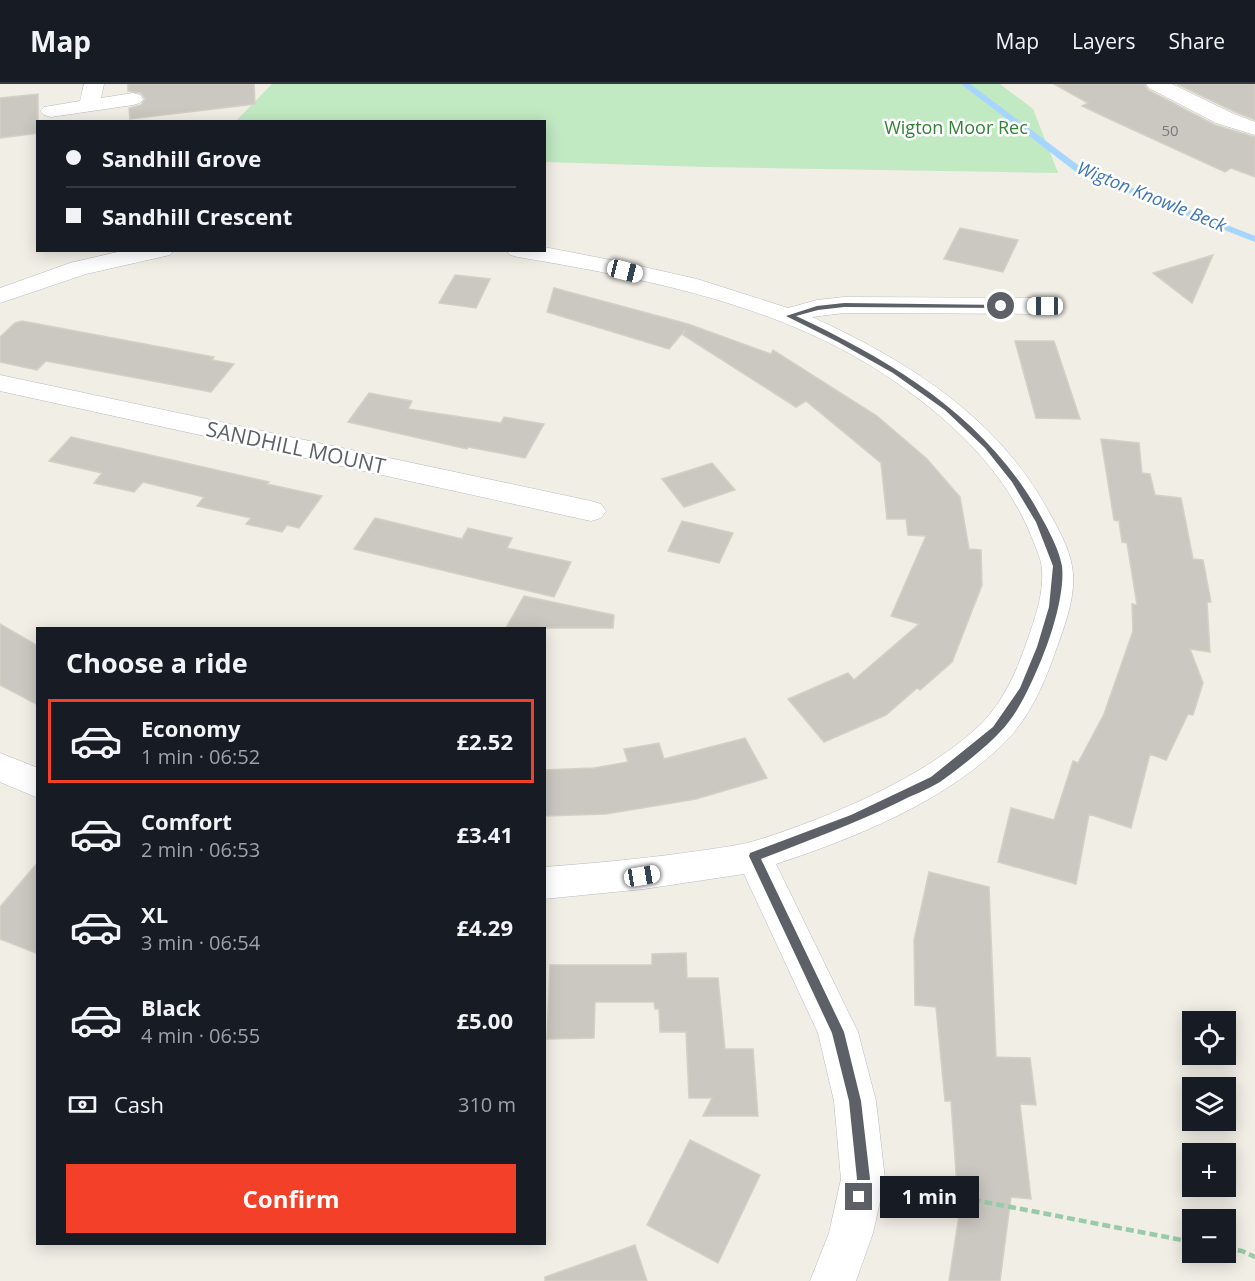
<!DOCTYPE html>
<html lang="en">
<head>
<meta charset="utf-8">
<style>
  :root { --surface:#171b24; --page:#242831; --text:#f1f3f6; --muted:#9ea1a6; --line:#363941; --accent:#f24029 }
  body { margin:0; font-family:"Open Sans",sans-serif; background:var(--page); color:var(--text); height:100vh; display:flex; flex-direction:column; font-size:22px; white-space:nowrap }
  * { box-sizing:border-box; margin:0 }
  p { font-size:20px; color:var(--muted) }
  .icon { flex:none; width:33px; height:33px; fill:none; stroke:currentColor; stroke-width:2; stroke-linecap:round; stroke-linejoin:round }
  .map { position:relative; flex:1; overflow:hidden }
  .panel { position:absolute; left:36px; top:543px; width:510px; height:618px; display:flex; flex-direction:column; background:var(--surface); border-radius:0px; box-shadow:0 3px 15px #0003 }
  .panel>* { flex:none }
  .banner { position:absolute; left:36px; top:36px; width:510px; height:132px; border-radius:0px; box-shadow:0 3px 15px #0003; display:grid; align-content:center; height:132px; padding:0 30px; background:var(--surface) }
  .controls { position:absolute; left:1182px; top:927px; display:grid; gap:12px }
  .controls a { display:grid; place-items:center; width:54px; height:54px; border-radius:0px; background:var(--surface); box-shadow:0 3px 15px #0003; font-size:30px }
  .end { position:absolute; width:27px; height:27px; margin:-14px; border:8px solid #5d6167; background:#fff; box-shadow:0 0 0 3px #fff }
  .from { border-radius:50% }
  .bubble { position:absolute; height:42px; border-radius:0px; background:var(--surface); box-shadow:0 3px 15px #0003; font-size:20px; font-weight:700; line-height:42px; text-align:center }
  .car { position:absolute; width:18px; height:36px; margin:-18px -9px; border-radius:8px; box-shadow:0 0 4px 2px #0007; background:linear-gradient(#fff 24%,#345 0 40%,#fff 0 76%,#345 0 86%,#fff 0) }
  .banner b { display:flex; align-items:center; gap:21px; height:57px; font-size:22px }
  .banner b+b { border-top:2px solid var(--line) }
  .banner i { width:15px; height:15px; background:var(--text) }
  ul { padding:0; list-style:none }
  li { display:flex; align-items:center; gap:18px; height:84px; margin:0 12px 9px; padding:0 18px; border:3px solid transparent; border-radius:0px }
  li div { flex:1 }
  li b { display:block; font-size:22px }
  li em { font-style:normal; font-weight:700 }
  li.active { border-color:var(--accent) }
  li>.icon { width:54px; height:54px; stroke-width:1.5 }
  h2 { padding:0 30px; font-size:27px; line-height:72px }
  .pay { display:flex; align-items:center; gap:15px; height:66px; padding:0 30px; font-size:22px }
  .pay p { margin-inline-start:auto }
  .action { display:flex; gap:12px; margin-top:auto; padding:12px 30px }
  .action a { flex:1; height:69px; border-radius:0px; background:var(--accent); color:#fff; font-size:24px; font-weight:700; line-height:69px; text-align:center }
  header { display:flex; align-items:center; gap:36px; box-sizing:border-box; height:84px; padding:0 30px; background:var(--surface); border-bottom:2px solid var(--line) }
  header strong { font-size:28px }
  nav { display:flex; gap:33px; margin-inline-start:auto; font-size:21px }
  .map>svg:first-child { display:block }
  .green { fill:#c1e9c2 }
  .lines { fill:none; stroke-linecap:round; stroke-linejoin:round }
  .stream { fill:#a6d5ff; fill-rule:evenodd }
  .building { fill:#cbc8c2; stroke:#d5d0c3; stroke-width:1.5 }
  .minor-casing { stroke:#b8bbc0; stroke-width:1 }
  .path { stroke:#99caa9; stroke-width:4.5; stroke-dasharray:8 4; stroke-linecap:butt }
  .minor { fill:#fff; fill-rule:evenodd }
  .route { fill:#5d6167 }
  .labels { text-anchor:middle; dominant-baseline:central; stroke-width:5; stroke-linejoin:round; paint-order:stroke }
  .far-number-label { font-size:15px; fill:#787b7e }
  .far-park-label { font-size:18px; fill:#308237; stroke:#fff }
  .far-water-label { font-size:18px; font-style:italic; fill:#3c74b8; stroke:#fff }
  .street-label { font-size:21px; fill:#5d6167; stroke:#fff }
</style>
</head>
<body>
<header>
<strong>Map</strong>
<nav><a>Map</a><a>Layers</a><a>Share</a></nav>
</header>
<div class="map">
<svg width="1255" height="1197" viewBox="0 0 1255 1197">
  <rect width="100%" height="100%" fill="#f0eee5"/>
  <path class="green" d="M272 0H1000L1033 25 1058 89 707 83 545 78 544 38H235Z"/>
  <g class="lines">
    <path class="stream" d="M961 0H970L1082 84 1255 152V158L1076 88Z"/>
  </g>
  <path class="building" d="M128 0H254L255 20 130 35 129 24 141 21 145 15 141 9 128 7Z
    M1054 0H1144L1148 6 1215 41 1255 53V93L1231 84 1225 88 1116 38 1082 22 1088 19Z
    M1177 0H1255V36L1233 27Z
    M38 10V49L0 54V14Z
    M960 144 1018 156 1003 188 944 175Z
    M1213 171 1192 219 1153 189Z
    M455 191 490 195 476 224 439 219Z
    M554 204 688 240 771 270 773 266 877 332 927 375 960 413 969 465 981 466 982 501 952 578 920 606 917 604 886 631 824 658 788 615 848 589 854 596 919 540 891 532 926 452 908 451 906 435H887L881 379 806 317 796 323 683 251 685 246 669 265 547 228Z
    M22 237 214 273 212 276 234 280 211 308 46 277 37 286 0 278V253L15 239Z
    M1015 257H1054L1080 335 1036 334Z
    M369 309 412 317 408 325 501 339 504 333 544 340 525 374 468 363 467 365 348 338Z
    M71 353 269 398 267 400 322 412 299 444 287 441 282 448 246 440 251 434 197 422 204 413 143 398 134 408 94 399 102 389 49 377Z
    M1101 355 1139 359 1142 389 1150 390 1155 411 1181 414 1193 475 1203 476 1211 518H1207L1210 568 1190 565 1203 599 1193 631 1188 630 1166 676 1150 670 1131 744 1089 730 1076 800 998 778 1011 724 1054 736 1073 677 1078 679 1104 630 1133 547 1132 520 1137 521 1127 459 1122 458 1119 437 1114 436Z
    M712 379 735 406 684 423 662 395Z
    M375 434 462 455 468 444 512 454 507 464 571 478 554 513 354 465Z
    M682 437 733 449 719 479 668 467Z
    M524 512 614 531 613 544H506Z
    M0 540 38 562V621L0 601Z
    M745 654 767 694 696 715 606 730 544 732V686L594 684 628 678 624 665 659 659 664 675Z
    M38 778V870L0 855V823Z
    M929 788 989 803 996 973 1030 974 1036 1021 1020 1020 1031 1115 1011 1113 1000 1197H949L959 1131 951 1017H945L936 923 915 921 914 856Z
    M686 869 687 894H718L725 965H753L758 1032H703L712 1014H689L686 948H660L659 925H655L654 918H595L594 954 547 955 550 881H652V870Z
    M690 1056 760 1091 718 1179 647 1141Z
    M635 1161 647 1197H545V1193Z"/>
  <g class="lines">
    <defs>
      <path id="minor" d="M84 0H104L101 14 133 9 140 11 143 15 140 19 133 21 51 33 44 31 40 27 44 23 80 17Z
        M1146 0H1172L1232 29 1255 38V51L1216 39 1149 4Z
        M544 163 631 180 697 195 788 224 817 216 844 213 1045 214 1054 217 1058 222 1054 227 1045 230 844 229 812 233C908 277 998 333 1049 428 1058 444 1069 464 1072 482 1077 510 1065 541 1056 566 1045 598 1030 633 1006 657 947 717 855 754 776 780L858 948 876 1017 885 1095 873 1149 856 1197H810L829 1149 841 1095 834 1017 818 949 744 790 644 805 544 815V783C598 779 651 774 705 766 724 763 743 761 761 755 833 732 928 692 982 639 1003 617 1016 589 1026 560 1034 537 1044 511 1042 485 1041 473 1034 460 1030 449 1003 385 951 336 894 297 785 221 647 195 518 173L510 171 506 166H544Z
        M126 166H174L170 171 86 190 0 219V204L70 179Z
        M0 291 591 417 601 420 606 427 601 434 591 437 0 307Z
        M0 669 38 684V714L0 698Z"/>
    </defs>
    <use href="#minor" class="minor-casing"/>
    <path class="path" d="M902 1102 1192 1158
      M1226 1164 1242 1167 1255 1173"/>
    <use href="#minor" class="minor"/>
  </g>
  <path class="route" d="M844 219 1003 221 1001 224 844 223 818 226 796 232C890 276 979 329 1034 420 1043 436 1059 463 1062 482 1065 508 1052 550 1042 574 1031 600 1019 629 999 649 984 665 958 685 940 698 927 706 912 711 899 718 854 740 807 757 761 775L844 948 861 1017 870 1095 864 1118 859 1120 855 1118 853 1113 857 1095 849 1017 832 949 749 772 750 769 851 731 931 693 993 643 1020 604 1037 563 1049 523 1053 482 1036 438 1012 398 985 364 945 326 893 289 838 258 786 232 817 222Z"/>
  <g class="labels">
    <g class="far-number-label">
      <text x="1170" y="46">50</text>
    </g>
    <g class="far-park-label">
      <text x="956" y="43">Wigton Moor Rec</text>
    </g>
    <g class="far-water-label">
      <text transform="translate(1152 112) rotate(22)">Wigton Knowle Beck</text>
    </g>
    <g class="street-label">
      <text transform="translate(296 363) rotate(12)">SANDHILL MOUNT</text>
    </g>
  </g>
</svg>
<div class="controls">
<a><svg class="icon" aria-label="locate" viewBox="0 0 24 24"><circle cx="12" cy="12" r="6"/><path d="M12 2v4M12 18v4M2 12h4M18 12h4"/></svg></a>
<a><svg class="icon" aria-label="layers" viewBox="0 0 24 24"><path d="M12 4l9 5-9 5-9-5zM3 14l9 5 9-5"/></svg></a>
<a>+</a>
<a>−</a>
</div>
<i class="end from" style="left:1001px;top:222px"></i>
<i class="end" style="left:859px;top:1113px"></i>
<div class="bubble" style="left:880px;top:1092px;width:99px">1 min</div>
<i class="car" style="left:625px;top:187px;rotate:104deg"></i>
<i class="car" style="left:1045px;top:222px;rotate:270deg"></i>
<i class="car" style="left:642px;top:792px;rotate:80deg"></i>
<div class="banner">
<b><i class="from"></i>Sandhill Grove</b>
<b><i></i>Sandhill Crescent</b>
</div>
<section class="panel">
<h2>Choose a ride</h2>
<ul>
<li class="active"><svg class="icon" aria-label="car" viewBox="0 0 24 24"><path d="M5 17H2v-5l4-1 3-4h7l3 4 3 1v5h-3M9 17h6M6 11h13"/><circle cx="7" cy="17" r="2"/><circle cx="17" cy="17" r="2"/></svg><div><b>Economy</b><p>1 min · 06:52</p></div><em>£2.52</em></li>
<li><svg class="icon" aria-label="car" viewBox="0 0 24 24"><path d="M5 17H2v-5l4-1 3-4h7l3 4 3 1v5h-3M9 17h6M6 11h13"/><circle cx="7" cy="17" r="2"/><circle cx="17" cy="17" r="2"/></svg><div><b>Comfort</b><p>2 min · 06:53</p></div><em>£3.41</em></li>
<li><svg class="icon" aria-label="car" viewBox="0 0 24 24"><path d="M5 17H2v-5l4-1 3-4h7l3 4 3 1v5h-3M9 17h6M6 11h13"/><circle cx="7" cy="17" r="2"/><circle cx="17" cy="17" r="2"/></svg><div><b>XL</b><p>3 min · 06:54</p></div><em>£4.29</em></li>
<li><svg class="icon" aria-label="car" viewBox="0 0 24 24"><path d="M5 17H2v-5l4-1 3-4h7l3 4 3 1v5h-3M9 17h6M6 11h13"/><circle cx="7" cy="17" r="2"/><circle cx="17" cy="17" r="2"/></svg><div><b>Black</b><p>4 min · 06:55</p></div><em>£5.00</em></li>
</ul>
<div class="pay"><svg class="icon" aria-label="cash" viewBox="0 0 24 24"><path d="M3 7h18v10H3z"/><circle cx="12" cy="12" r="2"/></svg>Cash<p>310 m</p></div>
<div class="action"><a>Confirm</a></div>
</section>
</div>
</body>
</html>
